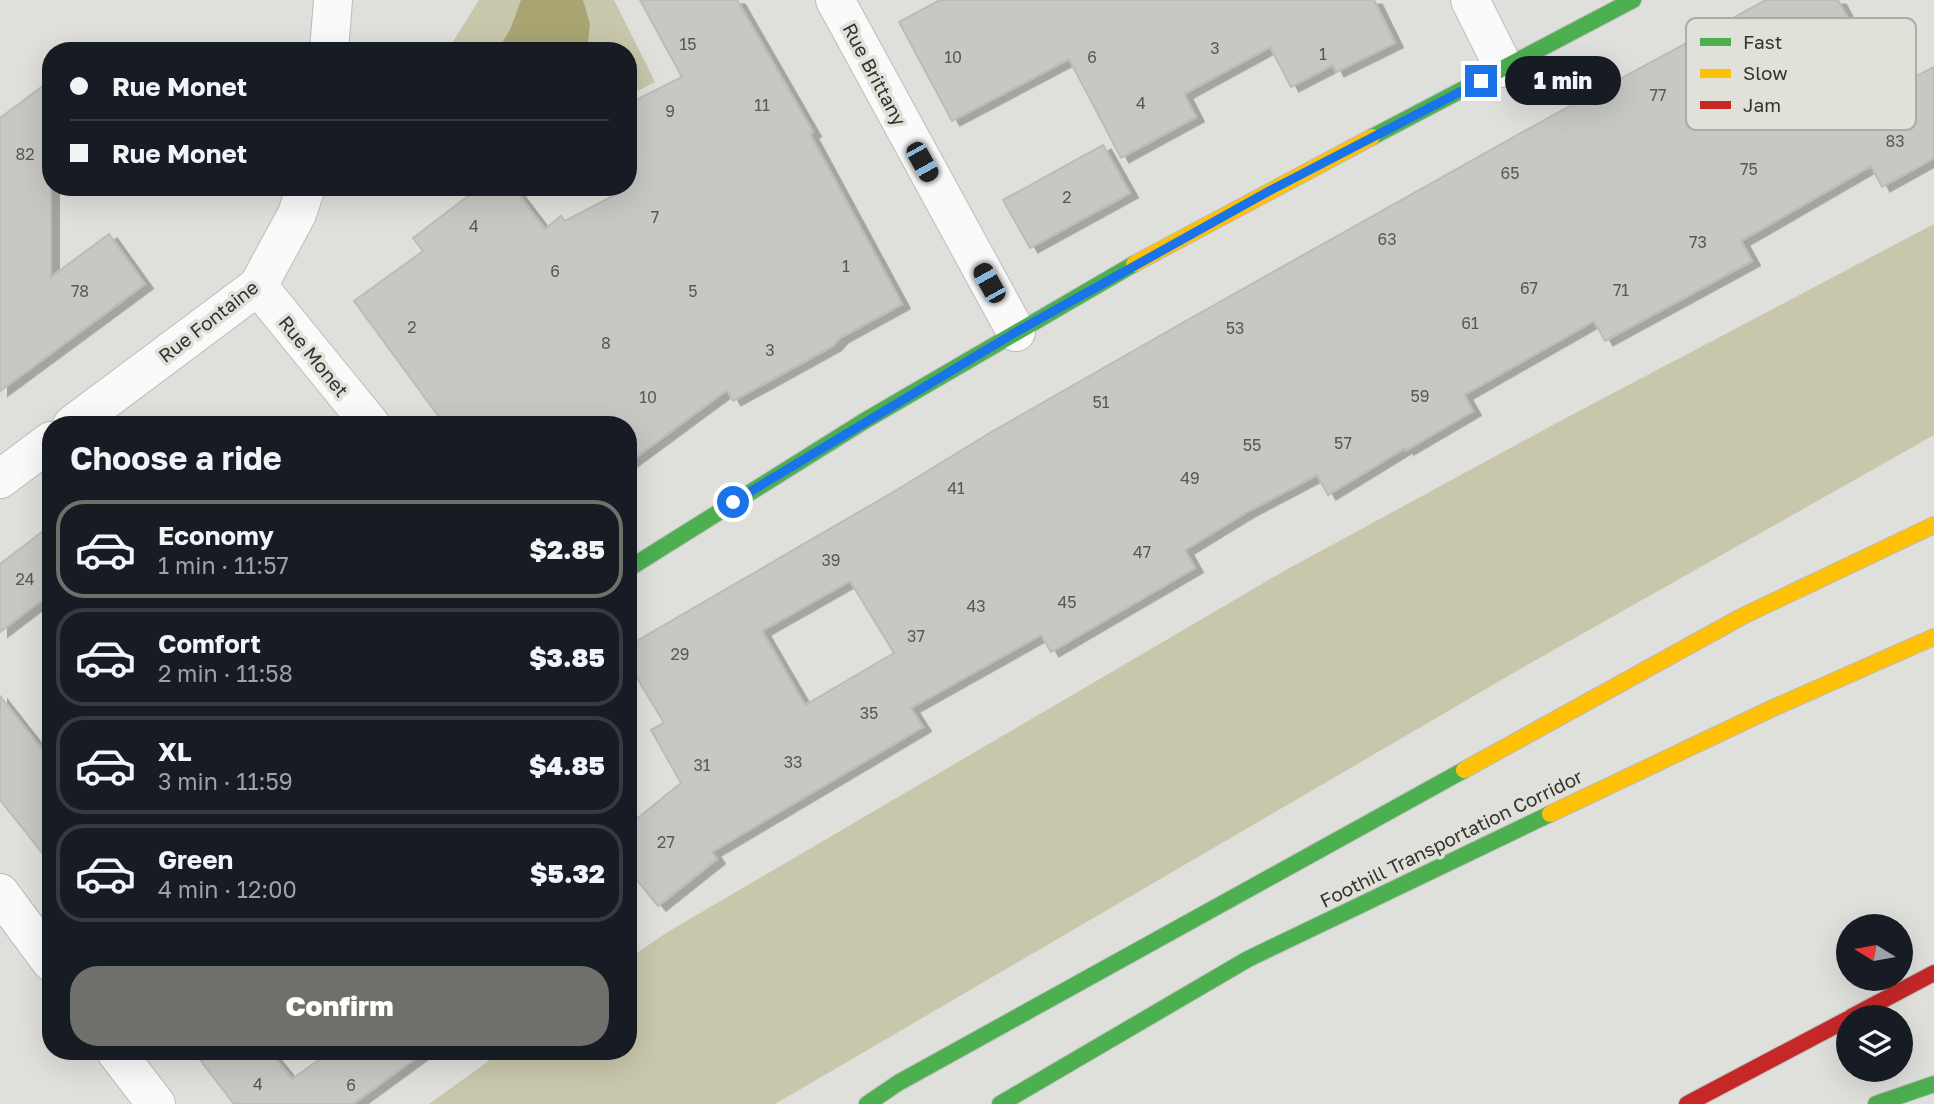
<!DOCTYPE html>
<html lang="en">
<head>
<meta charset="utf-8">
<style>
  :root { --surface:#171b24; --page:#242831; --text:#f1f3f6; --muted:#9ea1a6; --line:#363941; --accent:#6f6f6b }
  body { margin:0; font-family:"Golos Text",sans-serif; background:var(--page); color:var(--text); height:100vh; display:flex; flex-direction:column; font-size:26px; white-space:nowrap }
  * { box-sizing:border-box; margin:0 }
  p { font-size:23px; color:var(--muted) }
  .icon { flex:none; width:38px; height:38px; fill:none; stroke:currentColor; stroke-width:2; stroke-linecap:round; stroke-linejoin:round }
  .map { position:relative; flex:1; overflow:hidden }
  .sheet { position:absolute; left:42px; top:416px; width:595px; height:644px; display:flex; flex-direction:column; background:var(--surface); border-radius:28px; box-shadow:0 7px 28px #0002 }
  .sheet>* { flex:none }
  .top-card { position:absolute; left:42px; top:42px; width:595px; height:154px; border-radius:28px; box-shadow:0 7px 28px #0002; display:grid; align-content:center; height:154px; padding:0 28px; background:var(--surface) }
  .needle { width:46px; rotate:281deg }
  .controls { position:absolute; left:1836px; top:914px; display:grid; gap:14px }
  .controls a { display:grid; place-items:center; width:77px; height:77px; border-radius:50%; background:var(--surface); box-shadow:0 7px 28px #0002; font-size:35px }
  .end { position:absolute; width:32px; height:32px; margin:-16px; border:9px solid #1a73e8; background:#fff; box-shadow:0 0 0 4px #fff }
  .from { border-radius:50% }
  .bubble { position:absolute; height:49px; border-radius:24px; background:var(--surface); box-shadow:0 7px 28px #0002; font-size:23px; font-weight:800; line-height:49px; text-align:center }
  .car { position:absolute; width:21px; height:42px; margin:-21px -10px; border-radius:9px; box-shadow:0 0 5px 2px #0007; background:linear-gradient(#222 24%,#8ab4d8 0 40%,#222 0 76%,#8ab4d8 0 86%,#222 0) }
  .top-card b { display:flex; align-items:center; gap:24px; height:66px; font-size:26px }
  .top-card b+b { border-top:2px solid var(--line) }
  .top-card i { width:18px; height:18px; background:var(--text) }
  ul { padding:0; list-style:none }
  li { display:flex; align-items:center; gap:21px; height:98px; margin:0 14px 10px; padding:0 14px; border:4px solid var(--line); border-radius:28px }
  li div { flex:1 }
  li b { display:block; font-size:26px }
  li em { font-style:normal; font-weight:800 }
  li.on { border-color:var(--accent) }
  li>.icon { width:63px; height:63px; stroke-width:1.5 }
  h2 { padding:0 28px; font-size:32px; line-height:84px }
  .action { display:flex; gap:14px; margin-top:auto; padding:14px 28px }
  .action a { flex:1; height:80px; border-radius:28px; background:var(--accent); color:#fff; font-size:28px; font-weight:800; line-height:80px; text-align:center }
  .map>svg:first-child { display:block }
  .green { fill:#c8c7ab }
  .water { fill:#a8a573 }
  .building { fill:#c7c7c4; stroke:#bbbbb8; stroke-width:2; fill-rule:evenodd; filter:url(#shadow) }
  .lines { fill:none; stroke-linecap:round; stroke-linejoin:round }
  .street-casing { stroke:#bcbcb9; stroke-width:40 }
  .fast-casing { stroke:#bcbcb9; stroke-width:18 }
  .slow-casing { stroke:#bcbcb9; stroke-width:18 }
  .jam-casing { stroke:#bcbcb9; stroke-width:18 }
  .street { stroke:#fafafa; stroke-width:38 }
  .fast { stroke:#4caf50; stroke-width:16 }
  .slow { stroke:#ffc107; stroke-width:16 }
  .jam { stroke:#c62828; stroke-width:16 }
  .route { stroke:#1a73e8; stroke-width:9 }
  .labels { text-anchor:middle; dominant-baseline:central; stroke-width:7; stroke-linejoin:round; paint-order:stroke }
  .number-label { font-size:16px; fill:#585855 }
  .street-label { font-size:19px; fill:#32322f; stroke:#e1e1d9 }
  .key { fill:#e1e1d9; stroke:#acaca6; stroke-width:2 }
  .key-label { font-size:19px; fill:#32322f }
</style>
</head>
<body>
<div class="map">
<svg width="1934" height="1104" viewBox="0 0 1934 1104">
  <defs>
    <filter id="shadow"><feDropShadow dx="8" dy="4.5" stdDeviation="0" flood-color="#0004"/></filter>
  </defs>
  <rect width="100%" height="100%" fill="#dfdfdb"/>
  <path class="green" d="M479 0H614L655 82 628 96V51H447Z
    M1934 224V435L1520 669 775 1104H429L501 1052H628V959L666 933 1284 571 1562 420Z"/>
  <path class="water" d="M521 0H583L590 24 588 42 570 51H508L503 41 510 30Z"/>
  <path class="building" d="M640 0H737L813 132 810 134 902 304 840 338 833 346 733 401 727 390 628 463V425H445L354 301 423 251 413 238 480 187H513L545 229 561 216 565 221 628 188V104L682 77Z
    M940 0H1374L1395 43 1336 72 1333 65 1291 87 1270 47 1184 94 1196 117 1121 158 1069 59 952 121 899 22Z
    M1766 0H1838L1887 91 1934 67V158L1882 187 1871 166 1741 241 1752 261 1605 341 1594 321 1464 395 1473 411 1406 450 1405 448 1328 495 1317 475 1247 512 1185 550 1195 568 1051 652 1041 635 911 708 923 727 712 852 717 859 658 906 628 869V826L681 783 651 730 664 723 628 663V646L895 491 988 434 1191 318 1546 119ZM850 581 894 653 805 705 762 631Z
    M51 80V277L109 234 145 284 0 391V118Z
    M1103 145 1130 193 1030 248 1003 200Z
    M51 525V593L0 632V564Z
    M0 696 51 761V864L0 800Z
    M194 1052H270L292 1079 330 1052H424L353 1104H234Z"/>
  <g class="lines">
    <defs>
      <path id="street" d="M835 0 1016 332
        M1470 0 1504 68
        M329 51 333 0
        M258 286 371 425
        M72 425 258 286 297 214 306 187
        M0 479 51 441
        M0 893 51 962
        M116 1052 156 1104"/>
      <path id="fast" d="M1372 137 1633 0
        M628 569 866 420 1134 264
        M867 1104 898 1083 1464 770
        M1000 1104 1248 959 1550 814
        M1876 1104 1934 1084"/>
      <path id="slow" d="M1134 264 1372 137
        M1464 770 1743 616 1934 525
        M1550 814 1773 708 1934 637"/>
      <path id="jam" d="M1851 1017 1934 973
        M1687 1104 1848 1019"/>
    </defs>
    <use href="#street" class="street-casing"/>
    <use href="#fast" class="fast-casing"/>
    <use href="#slow" class="slow-casing"/>
    <use href="#jam" class="jam-casing"/>
    <use href="#street" class="street"/>
    <use href="#fast" class="fast"/>
    <use href="#slow" class="slow"/>
    <use href="#jam" class="jam"/>
  </g>
  <g class="lines">
    <path class="route" d="M733 502 1016 332 1271 190 1481 81"/>
  </g>
  <g class="labels">
    <g class="number-label">
      <text x="688" y="44">15</text>
      <text x="1215" y="48">3</text>
      <text x="1323" y="54">1</text>
      <text x="953" y="57">10</text>
      <text x="1092" y="57">6</text>
      <text x="1658" y="95">77</text>
      <text x="1141" y="103">4</text>
      <text x="762" y="105">11</text>
      <text x="670" y="111">9</text>
      <text x="1895" y="141">83</text>
      <text x="25" y="154">82</text>
      <text x="1749" y="169">75</text>
      <text x="1510" y="173">65</text>
      <text x="1067" y="197">2</text>
      <text x="655" y="217">7</text>
      <text x="474" y="226">4</text>
      <text x="1387" y="239">63</text>
      <text x="1698" y="242">73</text>
      <text x="846" y="266">1</text>
      <text x="555" y="271">6</text>
      <text x="1529" y="288">67</text>
      <text x="1621" y="290">71</text>
      <text x="80" y="291">78</text>
      <text x="693" y="291">5</text>
      <text x="1470" y="323">61</text>
      <text x="412" y="327">2</text>
      <text x="1235" y="328">53</text>
      <text x="606" y="343">8</text>
      <text x="770" y="350">3</text>
      <text x="1420" y="396">59</text>
      <text x="648" y="397">10</text>
      <text x="1101" y="402">51</text>
      <text x="1343" y="443">57</text>
      <text x="1252" y="445">55</text>
      <text x="1190" y="478">49</text>
      <text x="956" y="488">41</text>
      <text x="1142" y="552">47</text>
      <text x="831" y="560">39</text>
      <text x="25" y="579">24</text>
      <text x="1067" y="602">45</text>
      <text x="976" y="606">43</text>
      <text x="916" y="636">37</text>
      <text x="680" y="654">29</text>
      <text x="869" y="713">35</text>
      <text x="793" y="762">33</text>
      <text x="702" y="765">31</text>
      <text x="666" y="842">27</text>
      <text x="258" y="1084">4</text>
      <text x="351" y="1085">6</text>
    </g>
    <g class="street-label">
      <text transform="translate(875 74) rotate(62)">Rue Brittany</text>
      <text transform="translate(208 321) rotate(-38)">Rue Fontaine</text>
      <text transform="translate(314 356) rotate(51)">Rue Monet</text>
      <text transform="translate(1451 838) rotate(-26)">Foothill Transportation Corridor</text>
    </g>
  </g>
  <rect x="1686" y="18" width="230" height="112" rx="10" class="key"/>
  <rect x="1700" y="38" width="31" height="8" fill="#4caf50"/>
  <rect x="1700" y="69" width="31" height="9" fill="#ffc107"/>
  <rect x="1700" y="101" width="31" height="8" fill="#c62828"/>
  <g class="key-label">
    <text x="1743" y="49">Fast</text>
    <text x="1743" y="80">Slow</text>
    <text x="1743" y="112">Jam</text>
  </g>
</svg>
<div class="controls">
<a><svg class="needle" viewBox="-14 -14 28 28"><path d="M0-13l5 13h-10z" fill="#e53935"/><path d="M0 13l5-13h-10z" fill="#9ea1a6"/></svg></a>
<a><svg class="icon" aria-label="layers" viewBox="0 0 24 24"><path d="M12 4l9 5-9 5-9-5zM3 14l9 5 9-5"/></svg></a>
</div>
<i class="end from" style="left:733px;top:502px"></i>
<i class="end" style="left:1481px;top:81px"></i>
<div class="bubble" style="left:1505px;top:56px;width:116px">1 min</div>
<i class="car" style="left:922px;top:162px;rotate:151deg"></i>
<i class="car" style="left:989px;top:283px;rotate:331deg"></i>
<div class="top-card">
<b><i class="from"></i>Rue Monet</b>
<b><i></i>Rue Monet</b>
</div>
<section class="sheet">
<h2>Choose a ride</h2>
<ul>
<li class="on"><svg class="icon" aria-label="car" viewBox="0 0 24 24"><path d="M5 17H2v-5l4-1 3-4h7l3 4 3 1v5h-3M9 17h6M6 11h13"/><circle cx="7" cy="17" r="2"/><circle cx="17" cy="17" r="2"/></svg><div><b>Economy</b><p>1 min · 11:57</p></div><em>$2.85</em></li>
<li><svg class="icon" aria-label="car" viewBox="0 0 24 24"><path d="M5 17H2v-5l4-1 3-4h7l3 4 3 1v5h-3M9 17h6M6 11h13"/><circle cx="7" cy="17" r="2"/><circle cx="17" cy="17" r="2"/></svg><div><b>Comfort</b><p>2 min · 11:58</p></div><em>$3.85</em></li>
<li><svg class="icon" aria-label="car" viewBox="0 0 24 24"><path d="M5 17H2v-5l4-1 3-4h7l3 4 3 1v5h-3M9 17h6M6 11h13"/><circle cx="7" cy="17" r="2"/><circle cx="17" cy="17" r="2"/></svg><div><b>XL</b><p>3 min · 11:59</p></div><em>$4.85</em></li>
<li><svg class="icon" aria-label="car" viewBox="0 0 24 24"><path d="M5 17H2v-5l4-1 3-4h7l3 4 3 1v5h-3M9 17h6M6 11h13"/><circle cx="7" cy="17" r="2"/><circle cx="17" cy="17" r="2"/></svg><div><b>Green</b><p>4 min · 12:00</p></div><em>$5.32</em></li>
</ul>
<div class="action"><a>Confirm</a></div>
</section>
</div>
</body>
</html>
